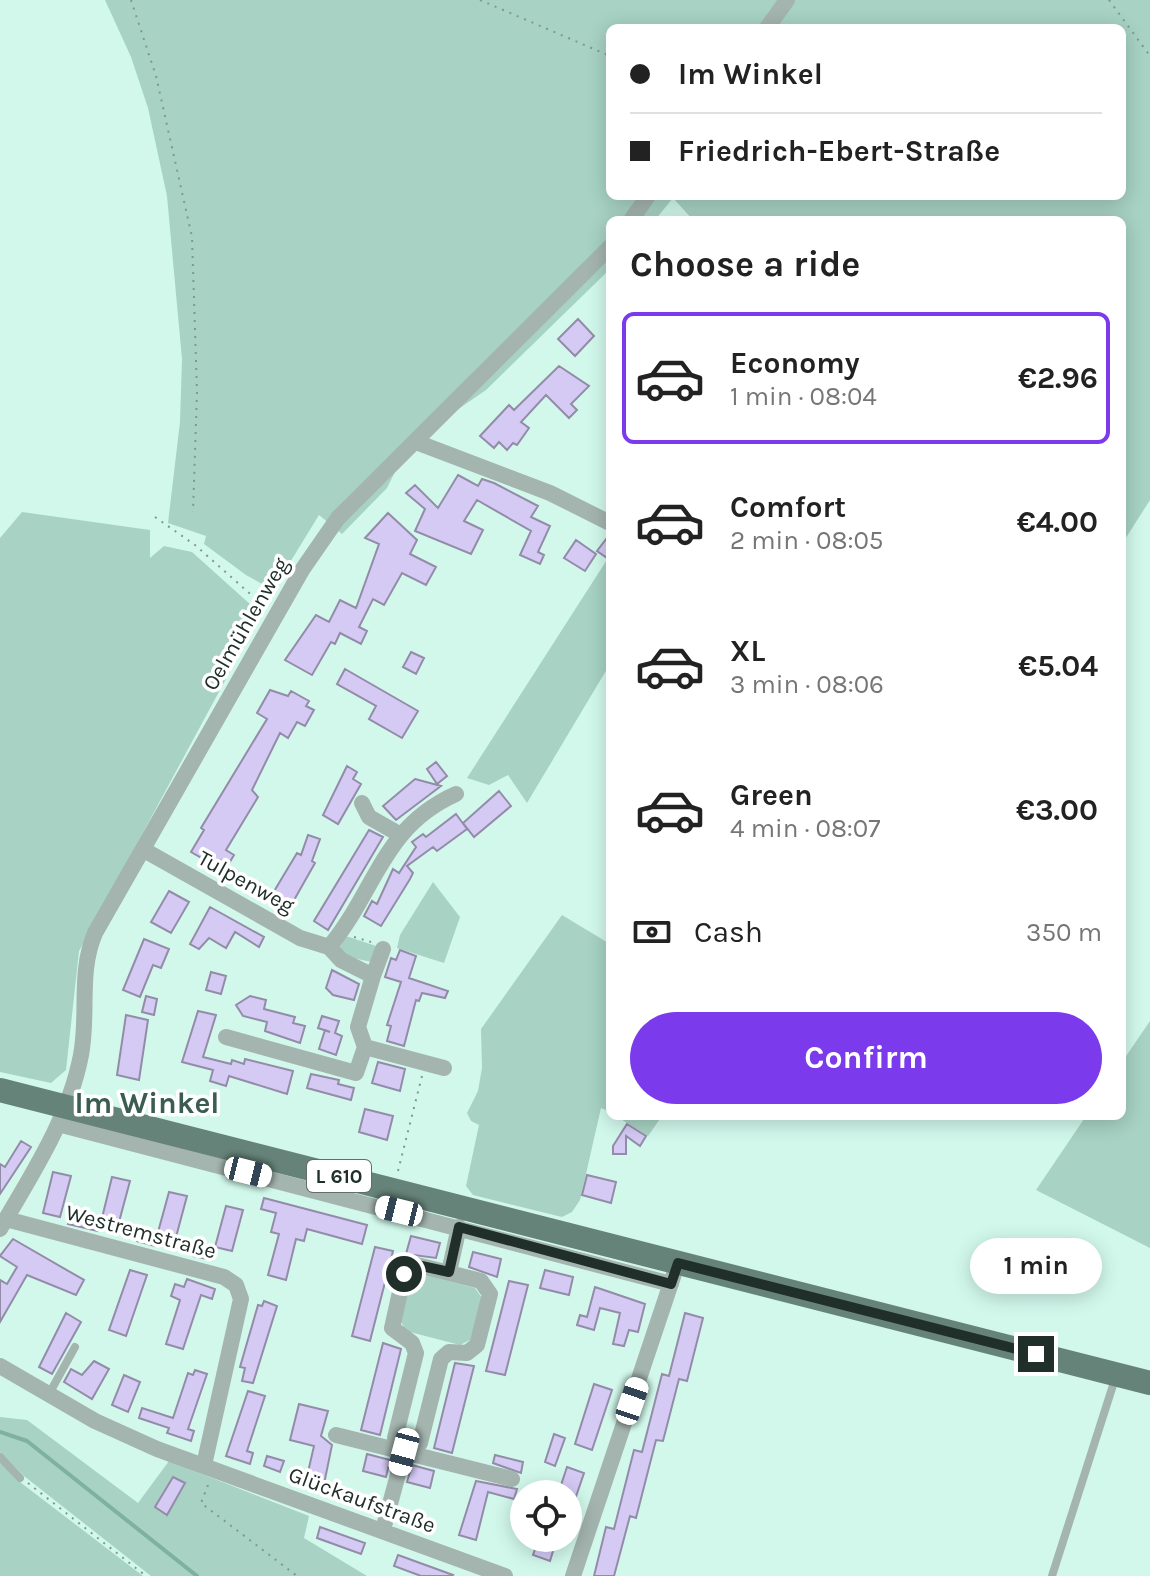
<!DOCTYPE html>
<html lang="en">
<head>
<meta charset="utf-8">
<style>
  :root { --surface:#fff; --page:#f2f2f2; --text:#222; --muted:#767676; --line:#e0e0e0; --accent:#7c3aed }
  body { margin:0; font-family:Karla,sans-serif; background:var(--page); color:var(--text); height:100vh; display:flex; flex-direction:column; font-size:30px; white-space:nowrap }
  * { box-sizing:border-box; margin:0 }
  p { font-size:26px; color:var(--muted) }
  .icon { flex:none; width:44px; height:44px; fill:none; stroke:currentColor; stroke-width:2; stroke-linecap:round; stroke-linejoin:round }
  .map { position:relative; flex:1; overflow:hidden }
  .sheet { position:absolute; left:606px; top:216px; width:520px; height:904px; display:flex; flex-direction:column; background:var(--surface); border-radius:12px; box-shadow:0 4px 20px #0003 }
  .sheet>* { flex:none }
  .guide { position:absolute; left:606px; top:24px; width:520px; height:176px; border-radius:12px; box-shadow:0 4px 20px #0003; display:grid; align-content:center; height:176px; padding:0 24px; background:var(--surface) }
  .tools { position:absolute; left:510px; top:1480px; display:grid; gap:16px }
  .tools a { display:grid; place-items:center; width:72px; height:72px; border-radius:50%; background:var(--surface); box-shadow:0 4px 20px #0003; font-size:40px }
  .end { position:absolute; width:36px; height:36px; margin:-18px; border:10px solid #202f2a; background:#fff; box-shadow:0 0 0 4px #fff }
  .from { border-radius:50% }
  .bubble { position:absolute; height:56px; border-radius:28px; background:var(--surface); box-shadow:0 4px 20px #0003; font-size:26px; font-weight:700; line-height:56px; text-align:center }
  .car { position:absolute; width:24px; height:48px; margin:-24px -12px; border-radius:10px; box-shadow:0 0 6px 2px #0007; background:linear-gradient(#fff 24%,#345 0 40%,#fff 0 76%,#345 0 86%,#fff 0) }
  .guide b { display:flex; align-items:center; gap:28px; height:76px; font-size:30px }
  .guide b+b { border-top:2px solid var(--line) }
  .guide i { width:20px; height:20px; background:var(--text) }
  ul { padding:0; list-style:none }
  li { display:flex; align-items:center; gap:24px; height:132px; margin:0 16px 12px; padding:0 8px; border:4px solid transparent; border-radius:12px }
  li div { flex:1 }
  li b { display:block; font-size:30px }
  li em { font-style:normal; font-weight:700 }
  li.selected { border-color:var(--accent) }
  li>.icon { width:72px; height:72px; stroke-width:1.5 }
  h2 { padding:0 24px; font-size:36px; line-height:96px }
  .pay { display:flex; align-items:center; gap:20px; height:88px; padding:0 24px; font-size:30px }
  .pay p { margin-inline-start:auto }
  .cta { display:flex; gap:16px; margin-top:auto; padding:16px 24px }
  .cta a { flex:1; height:92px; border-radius:48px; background:var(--accent); color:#fff; font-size:32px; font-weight:700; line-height:92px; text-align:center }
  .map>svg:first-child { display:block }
  .green { fill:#a7d2c4; fill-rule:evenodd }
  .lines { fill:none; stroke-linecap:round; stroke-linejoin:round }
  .stream { stroke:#7eb1a1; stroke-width:4 }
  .building { fill:#d4caf4; stroke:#938ca8; stroke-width:2 }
  .path { stroke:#7e9990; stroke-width:2; stroke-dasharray:2 6; stroke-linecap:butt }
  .lane { stroke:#a4b4ae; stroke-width:8 }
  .street { stroke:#a4b4ae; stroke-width:16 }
  .primary { stroke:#668379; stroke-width:24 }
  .route { stroke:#202f2a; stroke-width:10 }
  .labels { text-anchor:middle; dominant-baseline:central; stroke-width:7; stroke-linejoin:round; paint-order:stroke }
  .shield { fill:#fff; stroke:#636d6a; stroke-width:2 }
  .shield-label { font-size:20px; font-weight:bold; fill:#202f2a }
  .street-label { font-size:22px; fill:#202f2a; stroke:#fff }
  .district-label { font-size:30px; font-weight:bold; fill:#3b5c52; stroke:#fff }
</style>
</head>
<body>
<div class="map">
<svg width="1150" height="1576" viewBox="0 0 1150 1576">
  <rect width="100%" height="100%" fill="#d2f8ec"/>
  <path class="green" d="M105 0H1150V500L1122 544V220H693L673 198 655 220H610V269L486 390 457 410 400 462 387 488 342 534 319 515 273 590 246 575 204 544 206 536 168 523 180 422 182 359 167 196 148 108 131 57ZM610 28H1122V196H610Z
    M22 512 150 530V558L164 546 192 552 261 614 79 951 66 1070 51 1083 0 1072V538Z
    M610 555V664L527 803 508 775 489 785 467 778Z
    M433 882 460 917 444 963 397 948 400 935Z
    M562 915 610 944V1112L601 1108 580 1200 572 1212 562 1217 473 1195 466 1186 479 1125 471 1121 467 1113 478 1091 482 1068 481 1029Z
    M346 936 376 946 372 962 343 956 339 948Z
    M1150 1021V1248L1036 1190 1086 1116H1122V1062Z
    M616 1116H662L648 1136Z
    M421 1274 475 1288 482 1298 470 1340 460 1345 406 1331 400 1320 410 1280Z
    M0 1417 27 1420 138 1503 169 1461 309 1516 304 1538 367 1576H151L24 1476 0 1452Z
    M0 1461 16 1479 143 1576H0Z"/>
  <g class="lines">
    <path class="stream" d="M0 1432 27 1441 197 1576"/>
  </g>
  <path class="building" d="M578 319 594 336 575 356 558 339Z
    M559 366 589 386 571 404 577 410 569 418 546 395 521 422 529 428 517 445 513 443 507 450 499 442 494 448 480 436 509 405 514 410Z
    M458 475 478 486 482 479 494 483 538 506 531 517 550 526 538 552 544 555 540 564 520 555 531 531 477 500 464 521 483 530 471 554 415 531 425 509 406 493 415 485 438 508Z
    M388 513 417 540 410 554 436 567 426 585 402 573 384 605 373 599 359 627 367 631 361 644 340 633 335 644 331 642 312 675 285 660 316 615 329 622 340 600 356 608 379 544 365 538Z
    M610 534V560L597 551Z
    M576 540 596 554 585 571 564 558Z
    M411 652 424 658 416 674 403 667Z
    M345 669 418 711 402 738 369 719 376 706 337 684Z
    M270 690 288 696 291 691 309 701 306 706 314 710 305 726 297 722 288 738 280 733 252 790 258 797 226 850 234 855 228 865 220 860 212 864 191 852 204 830 201 828 267 719 257 713Z
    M436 762 447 776 437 784 427 769Z
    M347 766 357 772 353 779 361 784 338 824 323 815Z
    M415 779 441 786 396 820 383 806Z
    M499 791 511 806 474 837 463 823Z
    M456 814 467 829 437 851 433 847 407 866 413 873 410 879 381 926 364 916 372 901 377 904 393 869 399 873 416 847 412 842 423 834 426 837Z
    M369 830 383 837 328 930 314 921Z
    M308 835 320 839 312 861 315 863 289 909 270 898 297 853 301 855Z
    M169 891 189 902 171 933 151 922Z
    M210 907 264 937 259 947 235 932 226 948 209 938 199 949 190 944Z
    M144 939 169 949 161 968 153 965 140 997 123 990Z
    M400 950 416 956 409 978 448 991 445 998 422 993 419 1001 416 1000 404 1046 387 1041 391 1026 387 1025 401 982 385 977 391 958 396 960Z
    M332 970 359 984 354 1000 333 995 326 988Z
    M211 972 226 976 221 994 206 990Z
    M146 996 157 999 154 1015 142 1012Z
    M250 996 266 1000 264 1009 295 1017 293 1023 305 1026 300 1043 265 1031 267 1022 243 1016 236 1005Z
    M198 1011 216 1015 203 1057 231 1064 232 1060 244 1064 245 1059 293 1071 287 1094 229 1076 226 1086 210 1081 213 1070 182 1062Z
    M126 1015 148 1020 139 1080 117 1075Z
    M322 1016 339 1021 335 1033 342 1036 336 1055 319 1049 325 1030 330 1032 318 1028Z
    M378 1062 405 1069 400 1091 372 1083Z
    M311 1074 339 1080 338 1084 354 1088 351 1100 307 1088Z
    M365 1109 393 1116 387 1140 359 1132Z
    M627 1124 646 1136 640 1146 626 1136V1154H613V1146Z
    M21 1141 31 1147 0 1194V1164L5 1167Z
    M53 1172 71 1176 60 1217 43 1213Z
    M587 1175 616 1182 611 1203 582 1195Z
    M112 1177 130 1181 119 1222 102 1218Z
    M169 1192 187 1196 176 1237 158 1232Z
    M264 1198 367 1225 362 1244 307 1229 304 1241 296 1239 286 1280 268 1275 279 1234 271 1232 276 1213 261 1209Z
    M226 1206 243 1210 232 1251 215 1247Z
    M71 1212 101 1220 98 1231 68 1224Z
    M139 1231 158 1235 155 1246 137 1241Z
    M411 1236 440 1243 436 1258 406 1254Z
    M13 1239 84 1280 76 1295 27 1275 0 1322V1280L7 1284 17 1267 0 1256Z
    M196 1245 214 1250 212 1260 193 1256Z
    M375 1247 393 1251 370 1341 352 1336Z
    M473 1252 501 1259 497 1277 469 1267Z
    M130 1270 147 1275 126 1336 109 1330Z
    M545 1270 573 1277 569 1295 540 1288Z
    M187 1279 215 1289 212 1299 201 1295 183 1349 166 1344 180 1300 171 1296 175 1284 184 1287Z
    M509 1281 528 1285 505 1375 486 1371Z
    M595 1287 645 1304 638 1332 629 1330 624 1346 613 1344 620 1313 600 1308 594 1330 577 1325 580 1315 587 1317Z
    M264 1301 277 1306 253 1383 242 1381 245 1368 240 1367 258 1305 262 1306Z
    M66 1313 81 1322 52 1374 39 1367Z
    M685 1313 703 1318 687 1381 679 1379 663 1441 656 1440 636 1518 630 1516 614 1576H594L606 1527 614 1529 634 1450 642 1452 662 1374 669 1376Z
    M383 1343 401 1349 380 1435 361 1430Z
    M94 1361 109 1369 92 1399 64 1382 71 1369 82 1375Z
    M455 1363 474 1366 452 1453 434 1448Z
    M195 1370 207 1374 188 1429 194 1431 191 1441 167 1433 169 1428 139 1418 142 1408 173 1418 188 1373 193 1375Z
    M124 1375 140 1382 128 1412 112 1405Z
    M594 1384 612 1390 592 1450 575 1444Z
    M248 1391 265 1396 247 1451 253 1453 250 1464 226 1456Z
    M299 1404 328 1411 321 1436 332 1445 323 1489 305 1485 314 1446 290 1440Z
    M554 1434 565 1438 555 1466 545 1462Z
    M367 1454 390 1460 386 1477 363 1471Z
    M495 1455 523 1462 521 1473 493 1463Z
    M267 1456 284 1461 280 1472 264 1466Z
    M412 1465 434 1471 430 1488 407 1482Z
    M567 1467 584 1473 570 1514 568 1494H558Z
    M173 1477 185 1483 167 1515 155 1507Z
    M476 1481 517 1489 514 1499 488 1492 476 1540 459 1535Z
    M320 1527 365 1543 361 1554 317 1538Z
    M539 1538H557L550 1561 533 1555Z
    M398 1555 453 1575 452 1576H421L394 1566Z"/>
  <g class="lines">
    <path class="path" d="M131 0 156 76 192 237 197 392 193 512
      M480 0 610 56
      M1109 0 1150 56
      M155 517 195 545 265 607
      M354 937 371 942
      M398 1171 422 1076
      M28 1483 146 1576
      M208 1485 201 1503 297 1576"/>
    <path class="lane" d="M49 1394 75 1347
      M0 1457 20 1478
      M1052 1576 1115 1379"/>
    <path class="street" d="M767 28 787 0
      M631 220 648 196
      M416 442 550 493 610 523
      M362 803 369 817 399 834
      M144 850 300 938 329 947 341 960 373 976 358 1027 365 1047 356 1073 226 1037
      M329 947C376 891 382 827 456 794
      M373 976 383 949
      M365 1047 444 1068
      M58 1124 671 1284
      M6 1219 224 1277 236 1285 241 1299 204 1465
      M0 1229C32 1174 69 1118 81 1055 89 1013 78 973 95 933L302 570 338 518 610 247
      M449 1272 459 1227
      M0 1366 95 1421 157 1449 505 1576
      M336 1435 512 1479
      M399 1449 395 1438 416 1353 412 1343 392 1328 404 1274 417 1265 481 1281 490 1294 477 1345 467 1353 449 1352 441 1359 420 1443 412 1452
      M383 1530 404 1452
      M573 1576 674 1274"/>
    <path class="primary" d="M0 1090 1150 1383"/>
  </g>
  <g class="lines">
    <path class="route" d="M404 1274 417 1265 449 1272 459 1227 671 1284 678 1263 1036 1354"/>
  </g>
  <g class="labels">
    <rect class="shield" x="307" y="1160" width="64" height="32" rx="6"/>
    <g class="shield-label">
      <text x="339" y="1176">L 610</text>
    </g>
    <g class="street-label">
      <text transform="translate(246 624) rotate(-60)">Oelmühlenweg</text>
      <text transform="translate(246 882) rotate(29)">Tulpenweg</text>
      <text transform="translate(141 1232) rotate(15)">Westremstraße</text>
      <text transform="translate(362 1500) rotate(20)">Glückaufstraße</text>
    </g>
    <g class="district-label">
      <text x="147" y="1103">Im Winkel</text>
    </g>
  </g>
</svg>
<div class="tools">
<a><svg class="icon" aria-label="locate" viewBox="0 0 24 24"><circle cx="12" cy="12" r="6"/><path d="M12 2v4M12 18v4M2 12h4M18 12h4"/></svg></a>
</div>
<i class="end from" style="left:404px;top:1274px"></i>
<i class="end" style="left:1036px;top:1354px"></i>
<div class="bubble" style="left:970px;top:1238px;width:132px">1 min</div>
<i class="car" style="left:248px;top:1172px;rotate:104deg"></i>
<i class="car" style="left:399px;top:1211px;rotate:284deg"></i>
<i class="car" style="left:632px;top:1401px;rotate:19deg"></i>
<i class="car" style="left:404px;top:1452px;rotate:195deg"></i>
<div class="guide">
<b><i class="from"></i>Im Winkel</b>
<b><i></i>Friedrich-Ebert-Straße</b>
</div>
<section class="sheet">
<h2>Choose a ride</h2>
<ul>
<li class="selected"><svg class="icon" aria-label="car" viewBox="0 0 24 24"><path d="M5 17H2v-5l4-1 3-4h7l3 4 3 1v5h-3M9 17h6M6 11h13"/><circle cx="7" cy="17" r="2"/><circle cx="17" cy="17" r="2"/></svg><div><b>Economy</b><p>1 min · 08:04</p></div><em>€2.96</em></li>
<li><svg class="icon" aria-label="car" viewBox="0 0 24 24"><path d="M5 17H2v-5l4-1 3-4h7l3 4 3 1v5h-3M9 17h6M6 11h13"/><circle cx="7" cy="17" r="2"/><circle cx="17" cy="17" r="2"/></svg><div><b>Comfort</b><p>2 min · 08:05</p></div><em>€4.00</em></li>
<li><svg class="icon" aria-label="car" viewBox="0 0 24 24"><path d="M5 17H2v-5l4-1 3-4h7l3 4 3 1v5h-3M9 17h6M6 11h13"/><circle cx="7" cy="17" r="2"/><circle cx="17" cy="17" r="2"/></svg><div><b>XL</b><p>3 min · 08:06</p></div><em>€5.04</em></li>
<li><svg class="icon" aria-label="car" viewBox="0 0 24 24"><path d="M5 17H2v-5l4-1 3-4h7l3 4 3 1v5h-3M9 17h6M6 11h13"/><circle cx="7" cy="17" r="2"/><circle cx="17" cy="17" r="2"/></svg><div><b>Green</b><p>4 min · 08:07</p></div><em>€3.00</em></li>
</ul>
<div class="pay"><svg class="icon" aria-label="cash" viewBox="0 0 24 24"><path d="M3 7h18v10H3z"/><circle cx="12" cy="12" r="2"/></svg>Cash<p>350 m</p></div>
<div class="cta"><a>Confirm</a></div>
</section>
</div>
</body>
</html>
